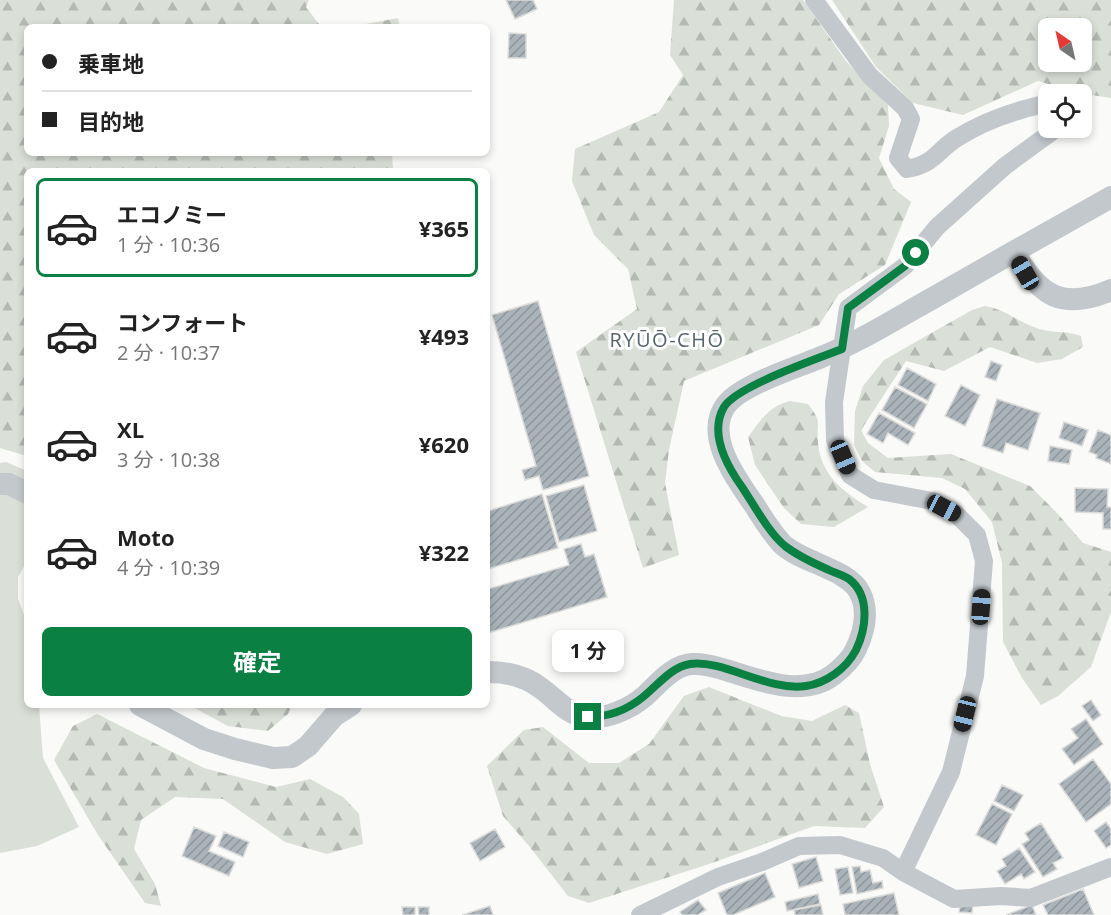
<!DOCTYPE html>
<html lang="ja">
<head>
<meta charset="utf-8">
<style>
  :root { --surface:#fff; --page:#f6f6f6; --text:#222; --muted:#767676; --line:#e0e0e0; --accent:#0b8043 }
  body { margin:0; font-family:"Open Sans","Noto Sans JP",sans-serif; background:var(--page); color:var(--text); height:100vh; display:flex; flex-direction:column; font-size:22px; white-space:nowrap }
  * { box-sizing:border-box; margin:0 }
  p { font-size:20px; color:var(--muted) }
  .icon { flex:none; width:33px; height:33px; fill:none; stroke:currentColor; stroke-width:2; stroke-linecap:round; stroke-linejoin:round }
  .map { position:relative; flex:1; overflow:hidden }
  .panel { position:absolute; left:24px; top:168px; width:466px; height:540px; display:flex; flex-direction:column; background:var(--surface); border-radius:9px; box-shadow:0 3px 9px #0003 }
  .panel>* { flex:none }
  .banner { position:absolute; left:24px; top:24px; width:466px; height:132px; border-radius:9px; box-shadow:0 3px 9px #0003; display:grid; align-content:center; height:132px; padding:0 18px; background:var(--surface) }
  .needle { width:39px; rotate:326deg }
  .controls { position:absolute; left:1038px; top:18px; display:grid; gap:12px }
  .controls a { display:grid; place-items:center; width:54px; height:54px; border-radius:9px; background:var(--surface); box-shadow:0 3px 9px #0003; font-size:30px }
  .end { position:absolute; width:27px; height:27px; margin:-14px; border:8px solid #0b8043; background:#fff; box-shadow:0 0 0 3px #fff }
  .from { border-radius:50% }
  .bubble { position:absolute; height:42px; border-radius:9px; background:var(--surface); box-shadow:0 3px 9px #0003; font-size:20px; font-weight:700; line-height:42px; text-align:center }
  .car { position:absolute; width:18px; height:36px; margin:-18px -9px; border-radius:8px; box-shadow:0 0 4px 2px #0007; background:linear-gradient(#222 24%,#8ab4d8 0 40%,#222 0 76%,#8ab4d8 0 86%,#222 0) }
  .banner b { display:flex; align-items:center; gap:21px; height:57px; font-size:22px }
  .banner b+b { border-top:2px solid var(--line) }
  .banner i { width:15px; height:15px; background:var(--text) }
  ul { padding:10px 0 0; list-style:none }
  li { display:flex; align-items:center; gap:18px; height:99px; margin:0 12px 9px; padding:0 6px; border:3px solid transparent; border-radius:9px }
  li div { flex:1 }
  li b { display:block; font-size:22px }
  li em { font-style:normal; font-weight:700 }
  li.active { border-color:var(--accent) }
  li>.icon { width:54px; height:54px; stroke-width:1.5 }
  .primary-button { display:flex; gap:12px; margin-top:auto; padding:12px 18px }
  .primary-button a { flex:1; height:69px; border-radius:9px; background:var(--accent); color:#fff; font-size:24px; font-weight:700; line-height:69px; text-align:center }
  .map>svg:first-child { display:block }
  .forest { fill:url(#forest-firs); fill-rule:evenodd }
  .park { fill:#dadfd7 }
  .building { fill:url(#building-hatch); stroke:#dcdcda; stroke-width:1.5 }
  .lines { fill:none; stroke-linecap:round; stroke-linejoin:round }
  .minor { stroke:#c3c8cc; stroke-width:18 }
  .tertiary { stroke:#c3c8cc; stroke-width:22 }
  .route { stroke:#0b8043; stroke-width:8 }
  .labels { text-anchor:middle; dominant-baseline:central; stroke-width:6; stroke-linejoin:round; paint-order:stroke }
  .neighbourhood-label { font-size:20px; letter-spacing:1.5px; fill:#57646e; stroke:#fff }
</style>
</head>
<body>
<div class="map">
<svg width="1111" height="915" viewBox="0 0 1111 915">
  <defs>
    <pattern id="forest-firs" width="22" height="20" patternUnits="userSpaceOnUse" patternTransform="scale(1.5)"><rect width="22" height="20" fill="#dadfd7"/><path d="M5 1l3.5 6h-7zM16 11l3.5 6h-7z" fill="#b4b9b4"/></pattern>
    <pattern id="building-hatch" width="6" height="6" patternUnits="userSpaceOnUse" patternTransform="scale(1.5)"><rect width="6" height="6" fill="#aab3b9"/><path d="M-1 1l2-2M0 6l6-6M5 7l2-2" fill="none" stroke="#8e969c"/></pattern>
  </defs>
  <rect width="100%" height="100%" fill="#fafaf8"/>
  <path class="forest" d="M0 0H309L306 7 321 27H27V153H392L393 171H27V456L0 448Z
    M674 0H803L846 61 888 105 889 126 879 158 894 189 911 202 885 265 839 294 819 325 684 381 669 450 665 483 679 555 643 568 576 352 637 309 628 269 594 235 572 181 575 149 659 112 683 75 670 55Z
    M832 0H1111V98L1079 93 1038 81 963 115 913 103 876 67ZM1048 28H1082V62H1048Z
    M398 18 400 27H350Z
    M985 306C1004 309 1017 321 1034 327 1050 334 1065 330 1081 336L1083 347 1062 359 1037 363 990 347 944 371 906 361 861 430 868 443 888 458 951 454 1030 486 1057 513 1083 543 1111 552V612L1091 667 1058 696 1041 705 1022 678 1003 642 1002 563 992 522 965 489 942 478 875 472 862 461 854 445 855 411 863 386 884 360 972 310Z
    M790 401 808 404C823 424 816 420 818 443 821 475 842 491 868 507L834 527 801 524 784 508 755 465 748 437C760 421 769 406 790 401Z
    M709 687 781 716 812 721 845 705 859 713 870 764 884 807 865 828 814 826 712 863 589 903 568 896 529 846 503 816 487 766 524 730 543 727 589 763H619L649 744 684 696Z
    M189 705H292L288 714 268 731 228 726Z
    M97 714 204 768 276 787 310 779 343 797 359 814 363 844 327 854 285 842 223 799 175 797 141 820 134 849 155 884 161 906 145 903 98 835 54 760 73 726Z"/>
  <path class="park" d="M6 462 27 471V561L18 577V599L27 623V705H39L43 758 79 827 37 846 0 853V463Z"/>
  <path class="building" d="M506 0H533L537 9 515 19Z
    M509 33 526 34V58H508Z
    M538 301 589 476 543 490 539 476 525 480 522 470 536 466 492 315Z
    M991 361 1002 365 996 381 985 377Z
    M907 368 936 384 928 401 898 385Z
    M961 385 980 395 965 426 945 416Z
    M895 387 927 404 914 428 882 410Z
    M997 399 1040 413 1028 450 1006 443 1003 453 982 446Z
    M879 413 915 433 908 445 888 433 883 443 867 434Z
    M1064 422 1088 430 1082 446 1059 438Z
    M1098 430 1111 435V464L1096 458 1097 455 1089 452Z
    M1050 446 1072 450 1069 464 1048 461Z
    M584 485 597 531 559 542 546 496Z
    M1075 488 1108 489 1107 507H1111V529H1103V513L1075 512Z
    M542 494 558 548 488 569V511Z
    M581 544 585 557 594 554 607 597 488 633V589L569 565 564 549Z
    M1091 700 1101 715 1093 721 1082 706Z
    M1086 719 1103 744 1074 765 1062 749 1078 738 1071 729Z
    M1093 759 1111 784V804L1086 822 1059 784Z
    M1002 785 1023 795 1014 811 994 801Z
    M992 804 1012 814 996 845 976 835Z
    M1106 822 1111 829V845L1106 848 1094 831Z
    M1041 823 1063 858 1053 863 1057 869 1043 877 1022 844 1029 840 1025 833Z
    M194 827 216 836 209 851 235 862 229 876 182 856Z
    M495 829 505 847 480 861 470 843Z
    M224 832 249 842 243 857 218 846Z
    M1019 848 1035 872 1024 879 1021 874 1005 884 997 871 1006 866 1002 859Z
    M816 857 823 881 799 888 792 864Z
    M860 866 861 872 870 870 873 883 882 881 883 888 857 894 852 867Z
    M848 867 853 893 840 895 835 869Z
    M765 873 775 897 733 915H727L718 893Z
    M1083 889 1094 915H1048L1043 905Z
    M894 893 899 915H845L843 904Z
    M818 894 820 904 787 911 785 902Z
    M698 900 706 910 698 915H682L680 912Z
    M960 902 973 903 972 913 959 912Z
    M821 905 823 915H795L794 910Z
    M1032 905 1036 915H1006Z
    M490 906 493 915H462Z
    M402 907H415V915H403Z
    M418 907H429V915H419Z"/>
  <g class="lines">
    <path class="minor" d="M814 0 870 76 905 108 911 119 898 158 907 169C935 164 936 151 957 138 984 121 1013 111 1044 104L1048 107
      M903 872 951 772 975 676 984 561 977 535 956 514 932 501 874 490 850 475 835 440 834 402 848 308 905 266 937 227 1005 166 1057 128
      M640 915 718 877 762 862 799 846 840 845 883 858 903 872 954 899 1001 896 1031 898 1111 867"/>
    <path class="tertiary" d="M1014 252C1039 296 1062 311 1111 290
      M0 484H9L27 493
      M488 672C507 672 527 677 542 689 557 700 567 714 586 717 605 720 630 709 645 696 658 684 673 665 692 664 704 663 715 667 726 670 758 680 803 698 833 675 842 668 851 660 856 649 864 632 869 611 860 593 849 569 802 563 782 544 772 533 763 519 755 506 738 481 703 436 726 405 741 385 795 368 819 358 859 342 895 319 933 298 992 264 1052 230 1111 197
      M140 705 204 739 235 749 273 758 292 757 308 746 334 716 351 705"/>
  </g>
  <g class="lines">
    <path class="route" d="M588 717C608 717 627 710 643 697 657 686 671 667 690 664 723 659 769 692 806 686 826 683 846 669 856 650 866 629 871 596 849 579 844 575 835 573 829 570 813 563 798 556 785 546 769 533 754 505 742 487 727 466 709 433 724 407 737 386 817 359 842 349L848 308 905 266 916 253"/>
  </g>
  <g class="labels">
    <g class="neighbourhood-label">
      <text x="667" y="339">RYŪŌ-CHŌ</text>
    </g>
  </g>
</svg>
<div class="controls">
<a><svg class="needle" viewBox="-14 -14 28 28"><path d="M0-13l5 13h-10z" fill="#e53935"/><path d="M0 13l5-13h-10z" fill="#767676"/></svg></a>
<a><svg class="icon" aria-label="locate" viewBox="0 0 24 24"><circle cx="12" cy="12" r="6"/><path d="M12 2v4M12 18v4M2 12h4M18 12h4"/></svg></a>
</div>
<i class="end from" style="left:916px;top:253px"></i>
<i class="end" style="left:588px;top:717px"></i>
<div class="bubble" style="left:552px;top:630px;width:72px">1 分</div>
<i class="car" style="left:1025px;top:273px;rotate:330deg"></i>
<i class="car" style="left:843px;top:457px;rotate:157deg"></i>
<i class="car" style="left:944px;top:508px;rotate:118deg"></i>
<i class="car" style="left:981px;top:607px;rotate:4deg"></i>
<i class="car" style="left:965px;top:714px;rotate:194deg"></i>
<div class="banner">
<b><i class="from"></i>乗車地</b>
<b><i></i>目的地</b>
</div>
<section class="panel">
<ul>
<li class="active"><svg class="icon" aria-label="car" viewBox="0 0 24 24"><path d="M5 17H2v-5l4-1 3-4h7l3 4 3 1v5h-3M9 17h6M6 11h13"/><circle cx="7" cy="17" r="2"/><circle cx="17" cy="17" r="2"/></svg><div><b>エコノミー</b><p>1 分 · 10:36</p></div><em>¥365</em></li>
<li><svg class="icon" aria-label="car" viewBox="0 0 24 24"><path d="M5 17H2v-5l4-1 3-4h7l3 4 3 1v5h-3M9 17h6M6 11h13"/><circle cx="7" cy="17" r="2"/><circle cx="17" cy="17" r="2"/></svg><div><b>コンフォート</b><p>2 分 · 10:37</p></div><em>¥493</em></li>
<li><svg class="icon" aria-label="car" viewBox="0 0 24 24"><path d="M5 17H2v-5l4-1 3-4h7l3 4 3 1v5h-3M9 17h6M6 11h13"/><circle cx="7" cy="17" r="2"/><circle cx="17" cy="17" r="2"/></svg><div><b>XL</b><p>3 分 · 10:38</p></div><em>¥620</em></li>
<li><svg class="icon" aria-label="car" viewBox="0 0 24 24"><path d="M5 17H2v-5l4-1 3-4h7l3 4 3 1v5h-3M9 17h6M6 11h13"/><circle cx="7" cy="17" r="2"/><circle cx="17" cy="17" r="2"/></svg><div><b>Moto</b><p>4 分 · 10:39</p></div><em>¥322</em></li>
</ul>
<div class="primary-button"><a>確定</a></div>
</section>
</div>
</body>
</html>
